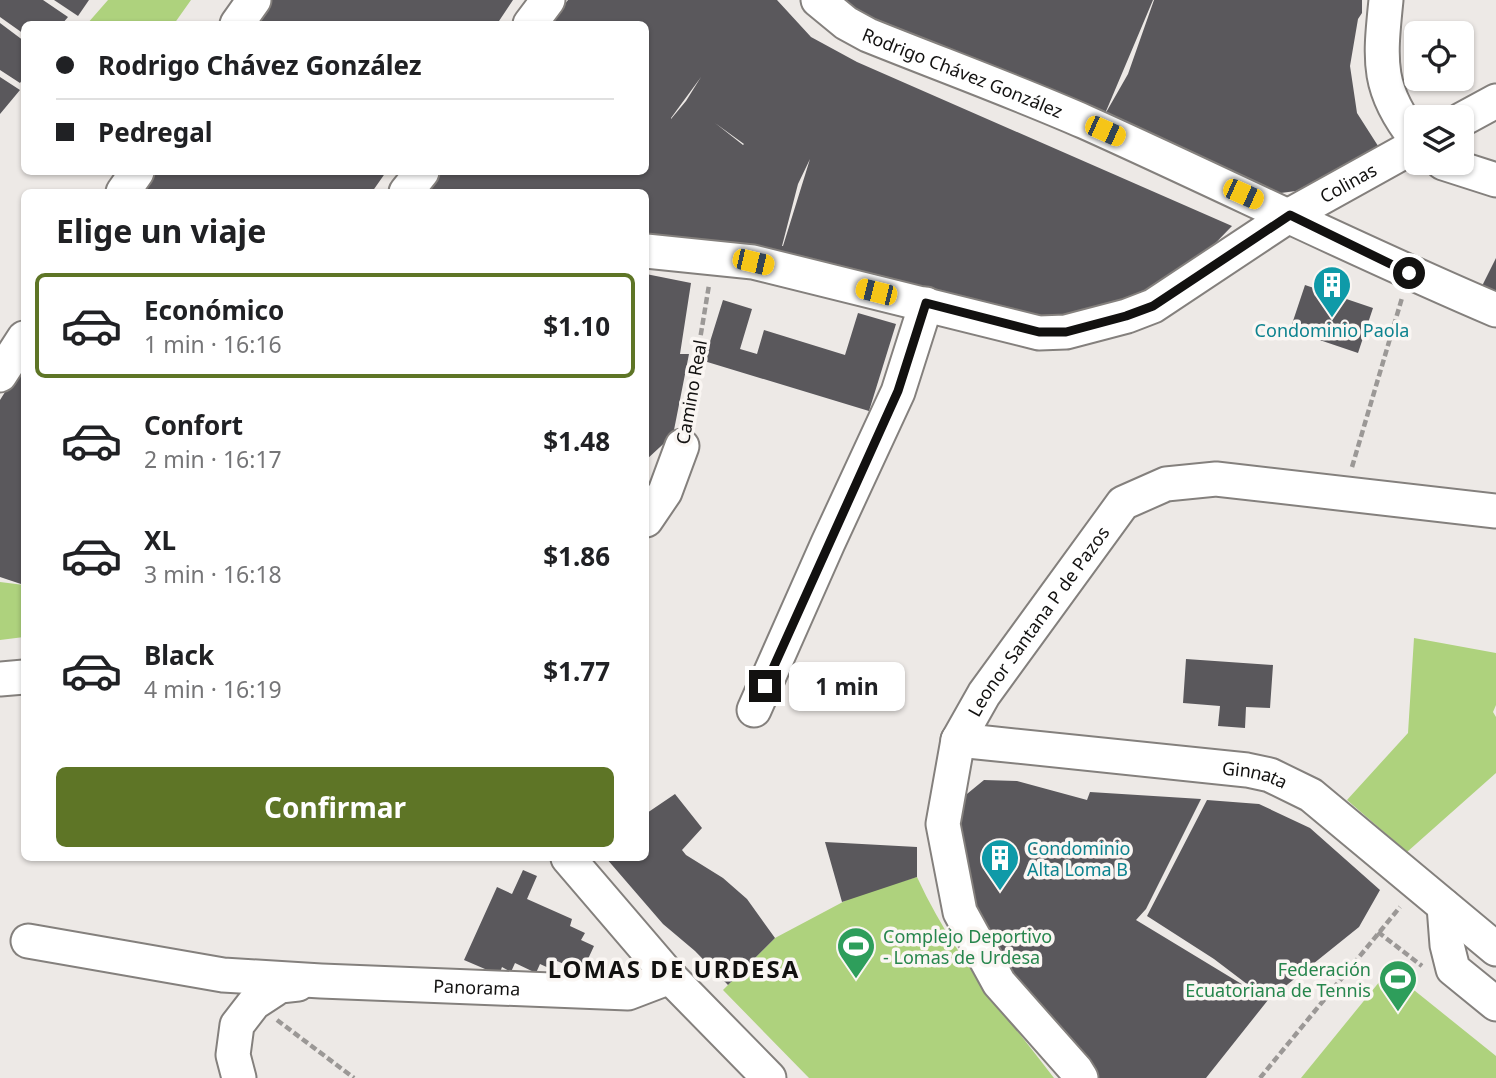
<!DOCTYPE html>
<html lang="es">
<head>
<meta charset="utf-8">
<style>
  :root { --surface:#fff; --page:#f6f6f6; --text:#202124; --muted:#757577; --line:#e0e0e0; --accent:#5e7526 }
  body { margin:0; font-family:"Noto Sans",sans-serif; background:var(--page); color:var(--text); height:100vh; display:flex; flex-direction:column; font-size:26px; white-space:nowrap }
  * { box-sizing:border-box; margin:0 }
  p { font-size:23px; color:var(--muted) }
  .icon { flex:none; width:38px; height:38px; fill:none; stroke:currentColor; stroke-width:2; stroke-linecap:round; stroke-linejoin:round }
  .map { position:relative; flex:1; overflow:hidden }
  .details { position:absolute; left:21px; top:189px; width:628px; height:672px; display:flex; flex-direction:column; background:var(--surface); border-radius:10px; box-shadow:0 2px 5px #0004 }
  .details>* { flex:none }
  .banner { position:absolute; left:21px; top:21px; width:628px; height:154px; border-radius:10px; box-shadow:0 2px 5px #0004; display:grid; align-content:center; height:154px; padding:0 35px; background:var(--surface) }
  .fabs { position:absolute; left:1404px; top:21px; display:grid; gap:14px }
  .fabs a { display:grid; place-items:center; width:70px; height:70px; border-radius:10px; background:var(--surface); box-shadow:0 2px 5px #0004; font-size:35px }
  .end { position:absolute; width:32px; height:32px; margin:-16px; border:9px solid #121110; background:#fff; box-shadow:0 0 0 4px #fff }
  .from { border-radius:50% }
  .bubble { position:absolute; height:49px; border-radius:10px; background:var(--surface); box-shadow:0 2px 5px #0004; font-size:23px; font-weight:700; line-height:49px; text-align:center }
  .car { position:absolute; width:21px; height:42px; margin:-21px -10px; border-radius:9px; box-shadow:0 0 5px 2px #0007; background:linear-gradient(#f5c518 24%,#345 0 40%,#f5c518 0 76%,#345 0 86%,#f5c518 0) }
  .banner b { display:flex; align-items:center; gap:24px; height:66px; font-size:26px }
  .banner b+b { border-top:2px solid var(--line) }
  .banner i { width:18px; height:18px; background:var(--text) }
  ul { padding:0; list-style:none }
  li { display:flex; align-items:center; gap:21px; height:105px; margin:0 14px 10px; padding:0 21px; border:4px solid transparent; border-radius:10px }
  li div { flex:1 }
  li b { display:block; font-size:26px }
  li em { font-style:normal; font-weight:700 }
  li.selected { border-color:var(--accent) }
  li>.icon { width:63px; height:63px; stroke-width:1.5 }
  h2 { padding:0 35px; font-size:32px; line-height:84px }
  .button { display:flex; gap:14px; margin-top:auto; padding:14px 35px }
  .button a { flex:1; height:80px; border-radius:10px; background:var(--accent); color:#fff; font-size:28px; font-weight:700; line-height:80px; text-align:center }
  .map>svg:first-child { display:block }
  .green { fill:#aed27d }
  .building { fill:#5a585c; fill-rule:evenodd }
  .lines { fill:none; stroke-linecap:round; stroke-linejoin:round }
  .minor-casing { stroke:#84807d; stroke-width:37 }
  .path { stroke:#9b9896; stroke-width:4.5; stroke-dasharray:7 3.5; stroke-linecap:butt }
  .minor { stroke:#fff; stroke-width:33 }
  .route { stroke:#121110; stroke-width:9 }
  .labels { text-anchor:middle; dominant-baseline:central; stroke-width:7; stroke-linejoin:round; paint-order:stroke }
  .street-label { font-size:18px; fill:#121110; stroke:#faf6f3 }
  .culture-label { font-size:18px; fill:#0d838f; stroke:#faf6f3 }
  .leisure-label { font-size:18px; fill:#27864d; stroke:#faf6f3; text-anchor:start }
  .district-label { font-size:24px; font-weight:bold; letter-spacing:2px; fill:#121110; stroke:#faf6f3 }
</style>
</head>
<body>
<div class="map">
<svg width="1496" height="1078" viewBox="0 0 1496 1078">
  <rect width="100%" height="100%" fill="#ede9e6"/>
  <path class="green" d="M108 0H191L174 24H87Z
    M0 582 24 585V637L0 640Z
    M1414 638 1496 653V705L1493 712 1496 717V773L1407 852 1347 800 1408 733Z
    M917 877C951 952 1004 1013 1054 1078H809L723 990 775 938 856 895Z
    M1389 970 1496 1056V1078H1301Z"/>
  <path class="building" d="M0 0H43L68 17 62 24H24V34L0 17Z
    M54 0H89L78 16Z
    M265 0H513L497 24H248Z
    M568 0H777L811 37 857 62 1232 226 1201 258 1142 301 1072 319 1005 313 1000 306 997 313 738 245 646 233V192H417L432 172H646V24H549ZM701 77 686 101 671 119V118ZM715 123 744 144 743 145ZM810 159 783 246H782L798 184Z
    M831 0H1153L1104 116 1001 80Z
    M1154 0H1362V13L1358 19 1350 66 1357 113 1380 149 1296 191 1273 194 1104 116 1128 74Z
    M0 23 24 41V77L20 83 0 70Z
    M0 77 20 90 0 114Z
    M146 172H386L372 192H134Z
    M1496 258V295L1481 288Z
    M646 274 691 283 680 354H689L673 435 646 460Z
    M1305 285 1373 308 1358 353 1290 330Z
    M723 300 752 309 740 349 757 354 764 330 845 355 858 313 896 324 869 411 704 361Z
    M24 362V585L0 577V400Z
    M1186 659 1273 665 1270 708 1246 707 1245 728 1218 726 1220 706 1183 703Z
    M984 780 1017 781 1087 800 1090 792 1201 799 1146 909 1136 920 1268 1000 1214 959 1147 916 1207 800 1259 804 1310 828 1380 890 1359 927 1268 1000 1206 1078H1091L990 947 954 853 962 798Z
    M675 794 702 828 682 850 686 855 723 878 747 899 775 938 728 985 695 951 663 924 606 858H646V810L647 813Z
    M825 842 917 847V877L842 902Z
    M523 870 537 876 527 899 572 919 570 926 585 933 581 940 594 946 582 972 557 961 553 970 540 964 536 973 515 963 511 972 502 967 499 975 464 960 497 887 512 894Z"/>
  <g class="lines">
    <defs>
      <g id="minor">
        <path id="s1" d="M818 0 846 23 868 35C940 64 1014 91 1085 122 1223 184 1357 251 1496 310"/>
        <path d="M1386 0C1380 60 1376 89 1416 139"/>
        <path d="M237 24 254 0"/>
        <path d="M530 24 548 0"/>
        <path d="M1461 120 1496 101"/>
        <path d="M1443 163 1496 180"/>
        <path d="M123 192 137 172"/>
        <path d="M406 192 422 172"/>
        <path id="s2" d="M646 251 753 262 1039 333 1066 332 1127 316 1153 306 1290 215 1416 145"/>
        <path d="M0 375 24 338"/>
        <path d="M646 520 665 492 682 446"/>
        <path d="M0 679 24 677"/>
        <path d="M754 710 828 543 898 392 926 304"/>
        <path id="s3" d="M958 740 1247 770 1270 775 1311 795 1496 949"/>
        <path d="M568 858 670 977 769 1078"/>
        <path d="M1444 906 1447 945 1453 969 1496 1004"/>
        <path id="s4" d="M28 941 223 975 321 981 628 993 670 977"/>
        <path d="M239 1078 233 1055 237 1025 254 1003 280 986 298 984"/>
        <path id="s5" d="M1081 1078 1076 1070 999 983 960 912 943 824 958 740 984 694 1123 503 1166 484 1216 479 1496 511"/>
      </g>
    </defs>
    <use href="#minor" class="minor-casing"/>
    <path class="path" d="M687 418 709 285
      M1352 467 1402 298
      M1378 932 1422 966
      M277 1020 354 1078
      M1260 1078 1400 907"/>
    <use href="#minor" class="minor"/>
  </g>
  <g class="lines">
    <path class="route" d="M765 686 898 391 926 303 1039 332H1066L1126 316 1153 306 1290 215 1409 273"/>
  </g>
  <defs>
    <symbol id="building-pin" viewBox="-11 -11 22 30"><path d="M0 17L-7.5 6A9.5 9.5 0 1 1 7.5 6Z" fill="#0f9aa8" stroke="#faf6f3"/><path d="M-4-6H4V6H1V3H-1V6H-4ZM-2.5-4.3h1.7v1.8h-1.7ZM.8-4.3h1.7v1.8H.8ZM-2.5-1h1.7V.8h-1.7ZM.8-1h1.7V.8H.8Z" fill="#fff"/></symbol>
    <symbol id="stadium-pin" viewBox="-11 -11 22 30"><path d="M0 17L-7.5 6A9.5 9.5 0 1 1 7.5 6Z" fill="#2e9e5b" stroke="#faf6f3"/><path d="M0-5a6.5 5 0 1 0 0 10a6.5 5 0 1 0 0-10ZM-3.5-1.8h7v3.6h-7Z" fill="#fff"/></symbol>
  </defs>
  <g fill-rule="evenodd">
    <use href="#building-pin" x="1310" y="263" width="44" height="60"/>
    <use href="#building-pin" x="978" y="836" width="44" height="60"/>
    <use href="#stadium-pin" x="834" y="924" width="44" height="60"/>
    <use href="#stadium-pin" x="1376" y="957" width="44" height="60"/>
  </g>
  <g class="labels">
    <g class="street-label">
      <text stroke="none"><textPath href="#s1" startOffset="163">Rodrigo Chávez González</textPath></text>
      <text stroke="none"><textPath href="#s2" startOffset="751">Colinas</textPath></text>
      <text transform="translate(691 392) rotate(-80)">Camino Real</text>
      <text stroke="none"><textPath href="#s5" startOffset="525">Leonor Santana P de Pazos</textPath></text>
      <text stroke="none"><textPath href="#s3" startOffset="299">Ginnata</textPath></text>
      <text stroke="none"><textPath href="#s4" startOffset="452">Panorama</textPath></text>
    </g>
    <g class="culture-label">
      <text x="1332" y="330">Condominio Paola</text>
      <text x="1027" y="848" text-anchor="start">Condominio<tspan x="1027" dy="21">Alta Loma B</tspan></text>
    </g>
    <g class="leisure-label">
      <text x="883" y="936">Complejo Deportivo<tspan x="883" dy="21">- Lomas de Urdesa</tspan></text>
      <text x="1371" y="969" text-anchor="end">Federación<tspan x="1371" dy="21">Ecuatoriana de Tennis</tspan></text>
    </g>
    <g class="district-label">
      <text x="674" y="968">LOMAS DE URDESA</text>
    </g>
  </g>
</svg>
<div class="fabs">
<a><svg class="icon" aria-label="locate" viewBox="0 0 24 24"><circle cx="12" cy="12" r="6"/><path d="M12 2v4M12 18v4M2 12h4M18 12h4"/></svg></a>
<a><svg class="icon" aria-label="layers" viewBox="0 0 24 24"><path d="M12 4l9 5-9 5-9-5zM3 14l9 5 9-5"/></svg></a>
</div>
<i class="end from" style="left:1409px;top:273px"></i>
<i class="end" style="left:765px;top:686px"></i>
<div class="bubble" style="left:789px;top:662px;width:116px">1 min</div>
<i class="car" style="left:1105px;top:131px;rotate:114deg"></i>
<i class="car" style="left:1243px;top:194px;rotate:114deg"></i>
<i class="car" style="left:753px;top:262px;rotate:103deg"></i>
<i class="car" style="left:876px;top:292px;rotate:284deg"></i>
<div class="banner">
<b><i class="from"></i>Rodrigo Chávez González</b>
<b><i></i>Pedregal</b>
</div>
<section class="details">
<h2>Elige un viaje</h2>
<ul>
<li class="selected"><svg class="icon" aria-label="car" viewBox="0 0 24 24"><path d="M5 17H2v-5l4-1 3-4h7l3 4 3 1v5h-3M9 17h6M6 11h13"/><circle cx="7" cy="17" r="2"/><circle cx="17" cy="17" r="2"/></svg><div><b>Económico</b><p>1 min · 16:16</p></div><em>$1.10</em></li>
<li><svg class="icon" aria-label="car" viewBox="0 0 24 24"><path d="M5 17H2v-5l4-1 3-4h7l3 4 3 1v5h-3M9 17h6M6 11h13"/><circle cx="7" cy="17" r="2"/><circle cx="17" cy="17" r="2"/></svg><div><b>Confort</b><p>2 min · 16:17</p></div><em>$1.48</em></li>
<li><svg class="icon" aria-label="car" viewBox="0 0 24 24"><path d="M5 17H2v-5l4-1 3-4h7l3 4 3 1v5h-3M9 17h6M6 11h13"/><circle cx="7" cy="17" r="2"/><circle cx="17" cy="17" r="2"/></svg><div><b>XL</b><p>3 min · 16:18</p></div><em>$1.86</em></li>
<li><svg class="icon" aria-label="car" viewBox="0 0 24 24"><path d="M5 17H2v-5l4-1 3-4h7l3 4 3 1v5h-3M9 17h6M6 11h13"/><circle cx="7" cy="17" r="2"/><circle cx="17" cy="17" r="2"/></svg><div><b>Black</b><p>4 min · 16:19</p></div><em>$1.77</em></li>
</ul>
<div class="button"><a>Confirmar</a></div>
</section>
</div>
</body>
</html>
